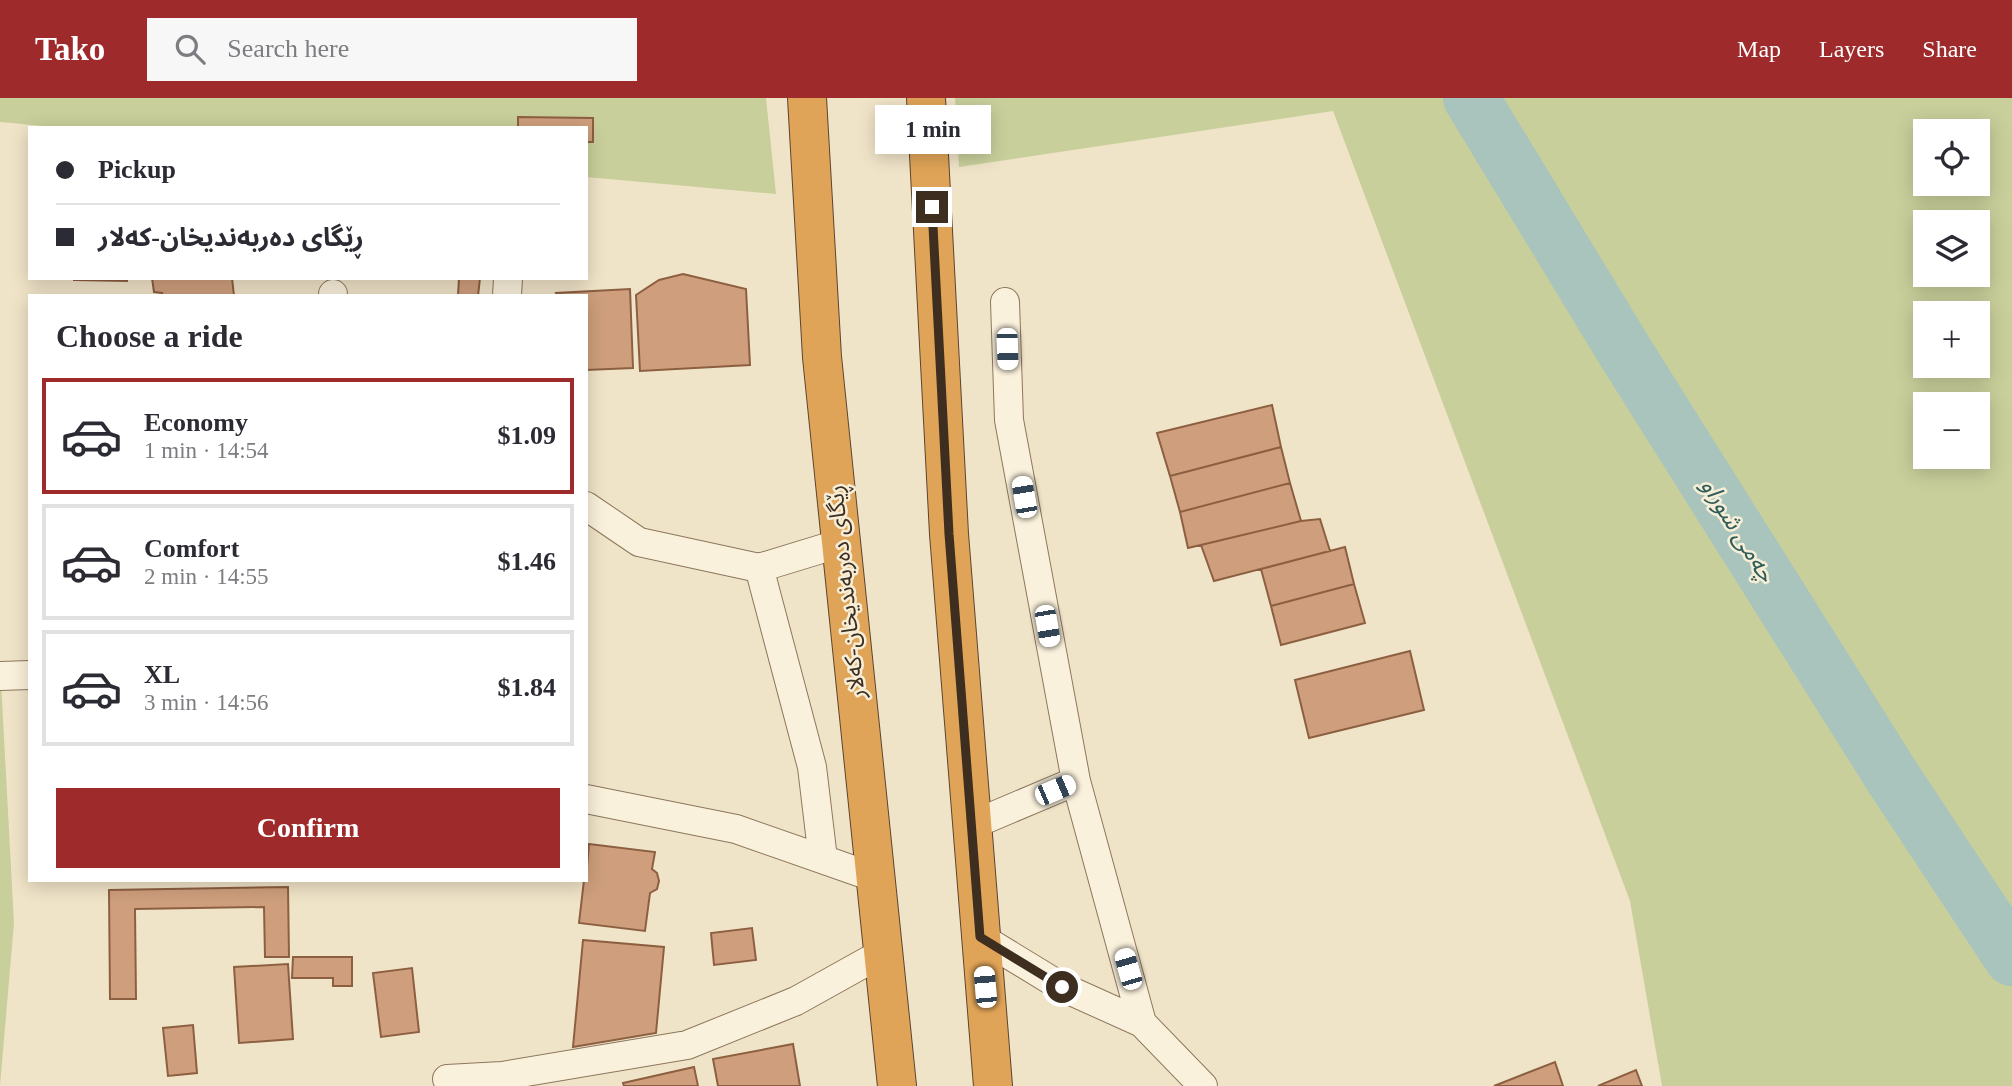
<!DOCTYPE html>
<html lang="en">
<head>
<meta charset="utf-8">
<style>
  :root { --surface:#fff; --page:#f7f7f7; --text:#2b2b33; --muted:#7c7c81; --line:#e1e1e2; --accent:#9e2a2b }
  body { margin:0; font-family:"Times New Roman","Noto Sans Arabic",serif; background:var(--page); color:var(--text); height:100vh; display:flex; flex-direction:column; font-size:26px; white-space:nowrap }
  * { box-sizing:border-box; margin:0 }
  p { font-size:23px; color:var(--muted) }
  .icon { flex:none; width:38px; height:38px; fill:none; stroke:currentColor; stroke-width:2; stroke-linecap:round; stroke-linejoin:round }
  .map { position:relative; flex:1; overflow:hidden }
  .details { position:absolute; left:28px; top:196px; width:560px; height:588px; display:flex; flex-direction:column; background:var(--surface); border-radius:0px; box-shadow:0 4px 18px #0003 }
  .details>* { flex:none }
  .hud { position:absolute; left:28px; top:28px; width:560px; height:154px; border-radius:0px; box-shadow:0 4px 18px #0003; display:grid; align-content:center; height:154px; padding:0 28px; background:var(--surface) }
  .controls { position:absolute; left:1913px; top:21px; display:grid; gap:14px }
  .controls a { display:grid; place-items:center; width:77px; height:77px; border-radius:0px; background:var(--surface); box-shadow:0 4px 18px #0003; font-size:35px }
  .end { position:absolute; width:32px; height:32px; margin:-16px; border:9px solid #3d2e20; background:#fff; box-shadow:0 0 0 4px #fff }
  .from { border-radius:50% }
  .bubble { position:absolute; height:49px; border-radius:0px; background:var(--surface); box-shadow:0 4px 18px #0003; font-size:23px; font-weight:800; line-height:49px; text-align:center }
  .car { position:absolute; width:21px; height:42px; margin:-21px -10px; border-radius:9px; box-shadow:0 0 5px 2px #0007; background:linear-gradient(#fff 24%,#345 0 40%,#fff 0 76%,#345 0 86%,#fff 0) }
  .hud b { display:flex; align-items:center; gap:24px; height:66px; font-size:26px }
  .hud b+b { border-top:2px solid var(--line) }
  .hud i { width:18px; height:18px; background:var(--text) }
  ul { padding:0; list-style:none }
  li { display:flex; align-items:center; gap:21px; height:116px; margin:0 14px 10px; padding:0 14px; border:4px solid var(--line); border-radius:0px }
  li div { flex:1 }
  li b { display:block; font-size:26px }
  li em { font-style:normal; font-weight:800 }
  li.active { border-color:var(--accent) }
  li>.icon { width:63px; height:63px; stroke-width:1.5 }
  h2 { padding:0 28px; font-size:32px; line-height:84px }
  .primary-button { display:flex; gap:14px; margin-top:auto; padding:14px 28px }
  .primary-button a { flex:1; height:80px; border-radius:0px; background:var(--accent); color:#fff; font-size:28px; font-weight:800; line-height:80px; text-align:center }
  header { display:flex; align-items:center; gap:42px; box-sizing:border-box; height:98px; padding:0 35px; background:var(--accent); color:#fff }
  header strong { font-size:33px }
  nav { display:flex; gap:38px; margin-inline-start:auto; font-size:24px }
  .search { width:490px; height:63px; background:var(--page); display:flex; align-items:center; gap:18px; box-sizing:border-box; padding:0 24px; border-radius:0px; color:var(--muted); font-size:26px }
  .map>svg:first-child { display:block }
  .green { fill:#c9cf9b; fill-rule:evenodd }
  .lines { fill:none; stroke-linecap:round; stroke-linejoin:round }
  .river { stroke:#a9c4bc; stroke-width:56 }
  .building { fill:#cf9f7d; stroke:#8d5f41; stroke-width:2 }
  .street-casing { stroke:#8d765c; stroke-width:30 }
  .highway-casing { stroke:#5b4430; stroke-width:40 }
  .street { stroke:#faf1dc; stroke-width:28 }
  .highway { stroke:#e0a458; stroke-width:38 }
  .route { stroke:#3d2e20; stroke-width:9 }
  .labels { text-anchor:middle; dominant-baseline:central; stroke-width:5; stroke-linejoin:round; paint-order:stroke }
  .street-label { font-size:23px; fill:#3d2e20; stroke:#f7eed8 }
  .water-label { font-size:24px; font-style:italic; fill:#2f5d5a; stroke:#f7eed8 }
</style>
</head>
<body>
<header>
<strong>Tako</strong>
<div class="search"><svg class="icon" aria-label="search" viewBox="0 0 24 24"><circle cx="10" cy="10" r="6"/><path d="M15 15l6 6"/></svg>Search here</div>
<nav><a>Map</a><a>Layers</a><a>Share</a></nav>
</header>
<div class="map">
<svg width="2012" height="988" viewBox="0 0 2012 988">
  <rect width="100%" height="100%" fill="#f0e4c8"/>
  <path class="green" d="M0 0H766L776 96 586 79V30H65L0 24Z
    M955 0H2012V988H1662L1630 803 1333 13 959 69ZM1925 33H1978V86H1925ZM1925 124H1978V177H1925ZM1925 215H1978V268H1925ZM1925 306H1978V359H1925Z
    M0 565 14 825 0 988Z"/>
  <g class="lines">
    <path class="river" d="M1471 0 1627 257 1893 680 2012 860"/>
  </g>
  <path class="building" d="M518 19 593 20V44H586V30H518Z
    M683 176 746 191 750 267 640 273 636 197 659 182Z
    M74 180H127V183L74 182Z
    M152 180H232L234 198H163L162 195 154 194Z
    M459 180H480L478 198H458Z
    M630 191 633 270 586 272V198H557L556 195Z
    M1272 307 1281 349 1170 378 1157 335Z
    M1281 349 1290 385 1180 414 1170 378Z
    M1290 385 1301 423 1188 450 1180 414Z
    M1320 421 1330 453 1214 483 1201 447 1301 423Z
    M1345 449 1354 486 1271 508 1261 471Z
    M1354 486 1365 525 1281 547 1271 508Z
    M1410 553 1424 612 1309 640 1295 582Z
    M589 746 655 754 652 771 657 775 659 783 657 791 650 795 645 833 579 825 584 782H586Z
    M288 789 289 859H265L264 809 135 811 136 901H110L109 792Z
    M752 830 756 862 714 867 711 835Z
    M583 842 664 849 656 935 573 949Z
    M293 859H352V888H333V880H292Z
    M288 866 293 941 239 945 234 869Z
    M412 870 419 934 381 939 373 875Z
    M193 927 197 975 168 978 163 930Z
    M793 946 800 988H718L713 961Z
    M1555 964 1563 988H1494Z
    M694 969 698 988H624L623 985Z
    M1636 972 1642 988H1598Z"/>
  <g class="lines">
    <defs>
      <path id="street" d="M333 196V198
        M507 198 508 180
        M586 408 639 444 759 470 841 445
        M759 469 812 669 823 761
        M0 578 30 577
        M1076 683 1142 925
        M586 701 736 731 876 780
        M972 727 1076 683 1009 322 1005 204
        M980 839 1062 889 1142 925 1203 988
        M447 981 502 978 687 947 796 903 884 854"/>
      <path id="highway" d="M807 0 822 259 897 988
        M926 0 949 436 993 988"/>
    </defs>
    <use href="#street" class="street-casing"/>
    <use href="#highway" class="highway-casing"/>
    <use href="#street" class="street"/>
    <use href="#highway" class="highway"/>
  </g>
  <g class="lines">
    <path class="route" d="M932 109 949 436 980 839 1062 889"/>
  </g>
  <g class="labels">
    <g class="street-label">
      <text transform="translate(846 494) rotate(-96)">ڕێگای دەربەندیخان-کەلار</text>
    </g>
    <g class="water-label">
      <text transform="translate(1738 432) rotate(58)">چەمی شوراو</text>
    </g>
  </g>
</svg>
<div class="controls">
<a><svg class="icon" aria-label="locate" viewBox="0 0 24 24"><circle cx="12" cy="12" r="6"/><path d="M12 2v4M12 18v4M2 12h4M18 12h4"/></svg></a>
<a><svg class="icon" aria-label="layers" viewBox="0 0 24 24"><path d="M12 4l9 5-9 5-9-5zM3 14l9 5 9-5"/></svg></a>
<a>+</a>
<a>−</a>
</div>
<i class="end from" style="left:1062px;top:889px"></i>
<i class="end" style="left:932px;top:109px"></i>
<div class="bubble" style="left:875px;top:7px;width:116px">1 min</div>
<i class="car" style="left:1007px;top:251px;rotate:178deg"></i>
<i class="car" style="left:1024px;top:399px;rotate:350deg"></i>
<i class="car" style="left:1047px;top:528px;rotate:170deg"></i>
<i class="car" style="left:1055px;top:692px;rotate:67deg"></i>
<i class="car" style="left:1128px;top:871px;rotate:344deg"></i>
<i class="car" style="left:985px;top:889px;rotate:355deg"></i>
<div class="hud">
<b><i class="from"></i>Pickup</b>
<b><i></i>ڕێگای دەربەندیخان-کەلار</b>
</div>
<section class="details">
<h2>Choose a ride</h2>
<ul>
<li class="active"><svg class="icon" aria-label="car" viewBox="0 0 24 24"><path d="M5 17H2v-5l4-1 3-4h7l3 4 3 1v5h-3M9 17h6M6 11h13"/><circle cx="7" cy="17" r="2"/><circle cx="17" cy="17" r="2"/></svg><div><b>Economy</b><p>1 min · 14:54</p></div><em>$1.09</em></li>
<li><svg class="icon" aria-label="car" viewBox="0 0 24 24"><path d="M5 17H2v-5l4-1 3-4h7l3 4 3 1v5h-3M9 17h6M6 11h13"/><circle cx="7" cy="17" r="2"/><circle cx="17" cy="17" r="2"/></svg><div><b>Comfort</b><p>2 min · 14:55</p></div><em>$1.46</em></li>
<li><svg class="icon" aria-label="car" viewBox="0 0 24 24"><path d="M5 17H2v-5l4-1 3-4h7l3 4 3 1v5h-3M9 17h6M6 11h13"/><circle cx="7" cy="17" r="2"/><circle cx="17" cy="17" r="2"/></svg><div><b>XL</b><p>3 min · 14:56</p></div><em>$1.84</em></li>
</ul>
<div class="primary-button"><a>Confirm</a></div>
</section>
</div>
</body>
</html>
